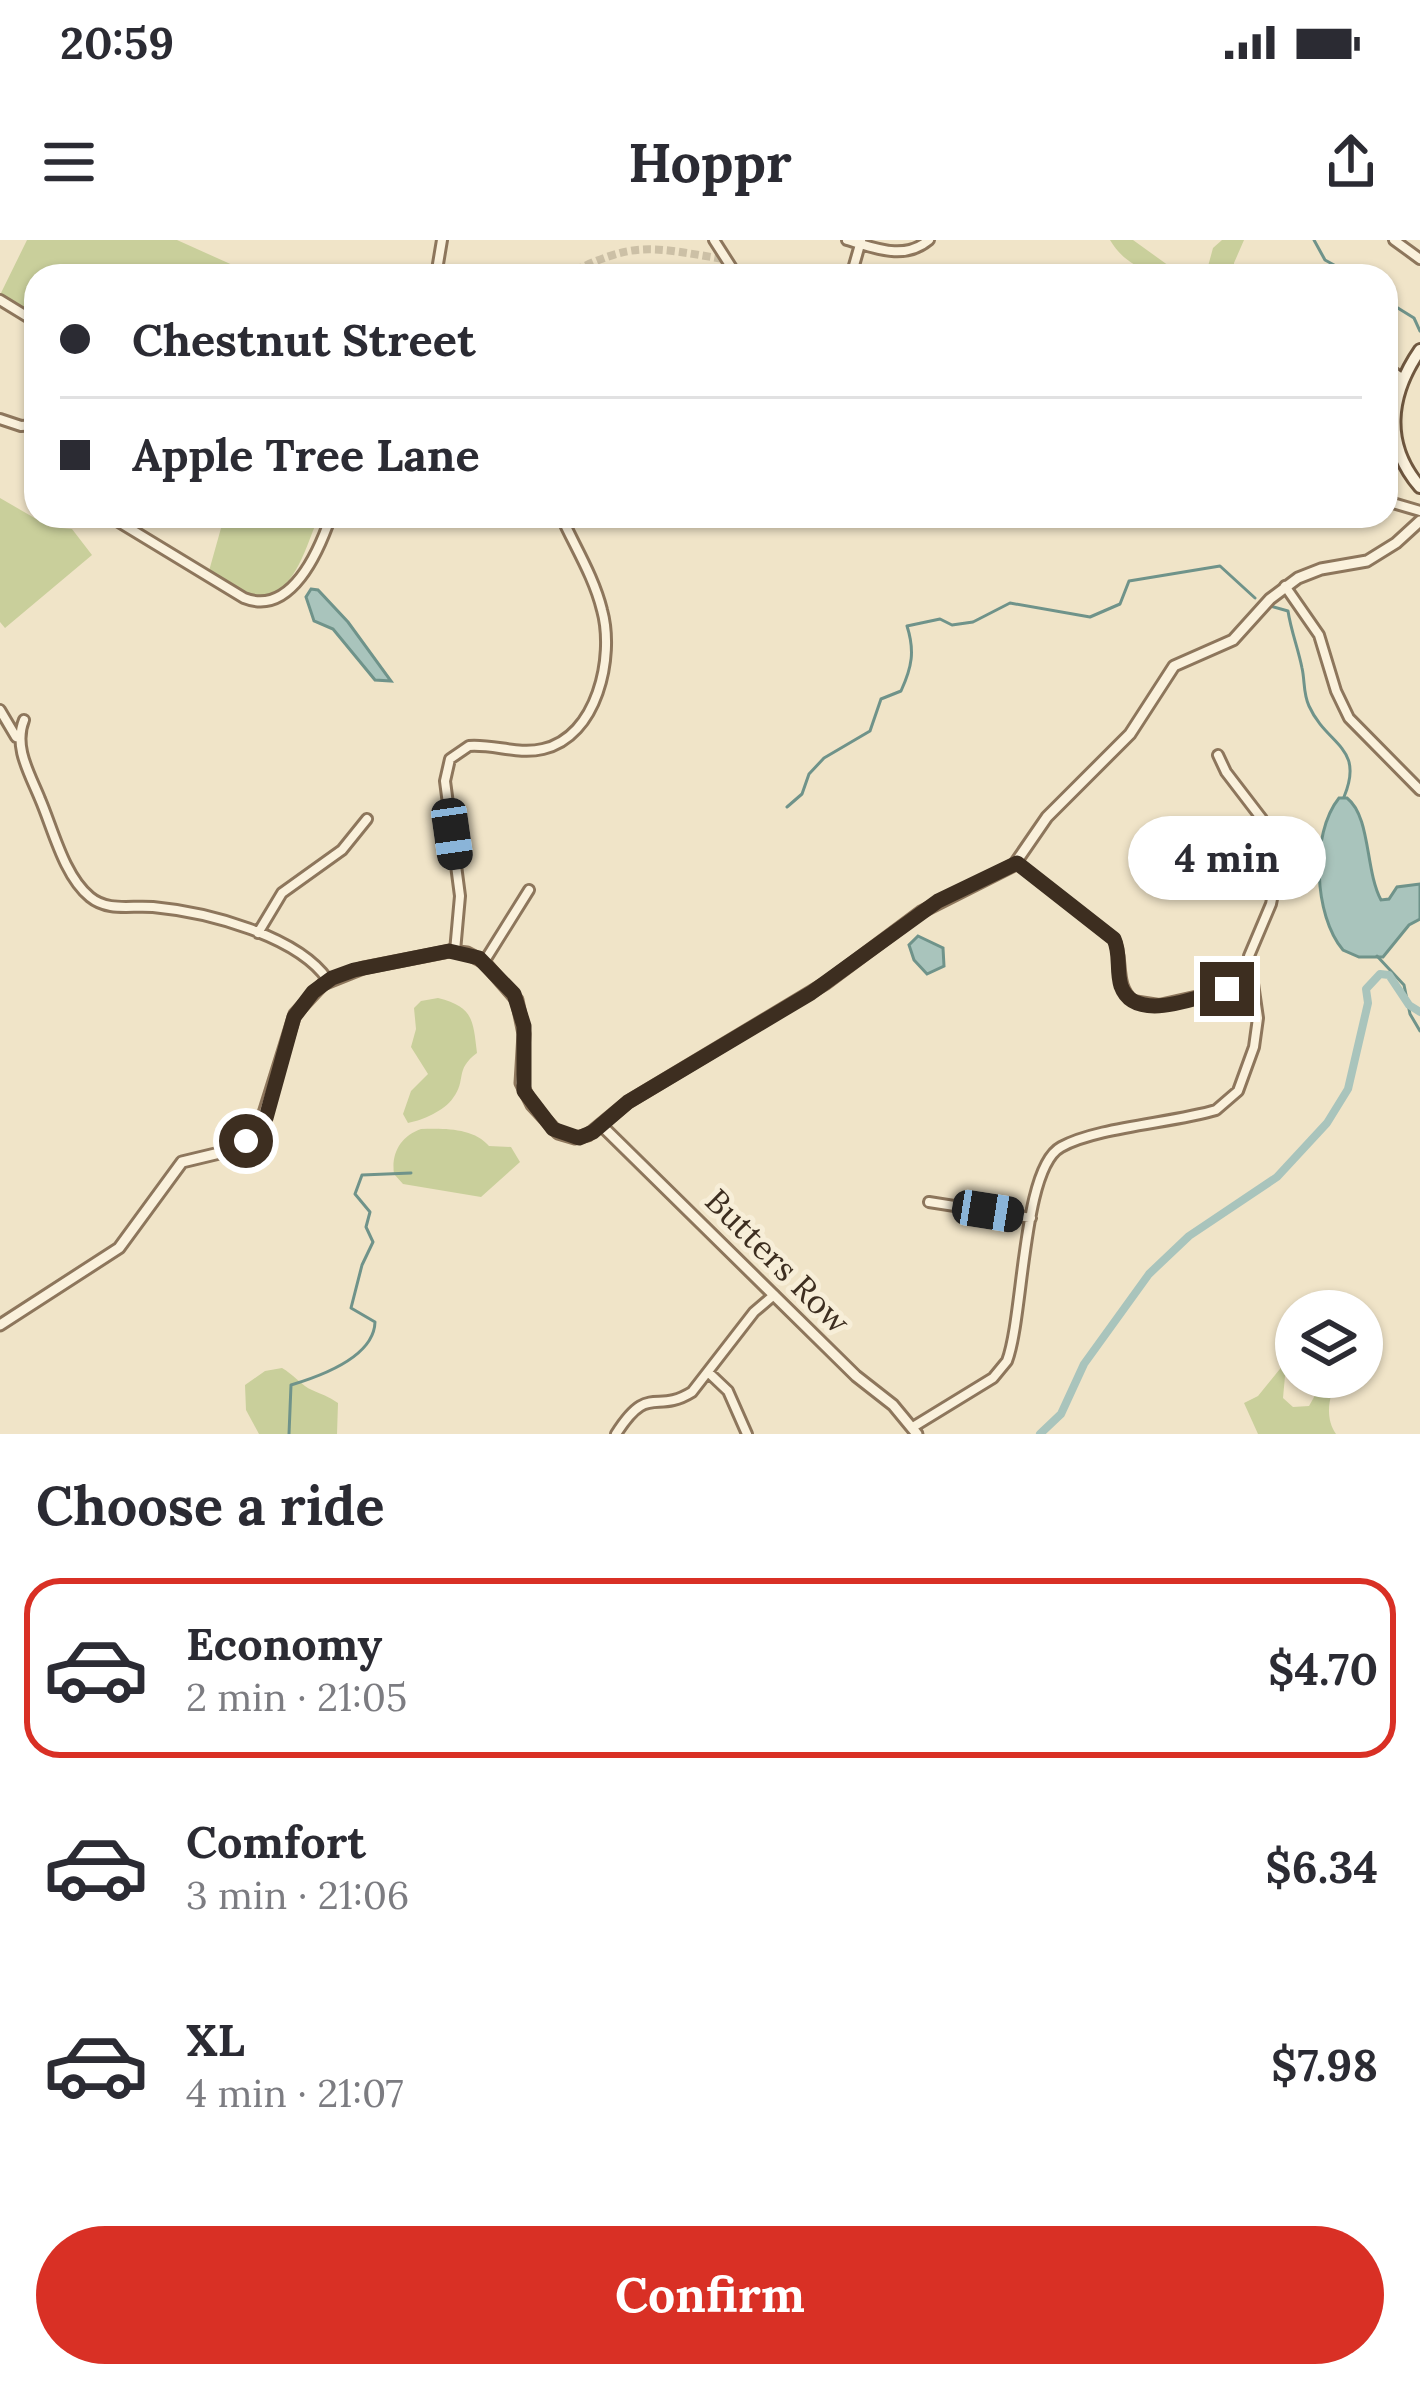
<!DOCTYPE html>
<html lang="en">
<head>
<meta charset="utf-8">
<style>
  :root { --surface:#fff; --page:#f2f2f3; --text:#2b2b33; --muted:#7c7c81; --line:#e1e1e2; --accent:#d93025 }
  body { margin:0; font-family:Lora,serif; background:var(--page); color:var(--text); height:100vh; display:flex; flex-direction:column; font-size:45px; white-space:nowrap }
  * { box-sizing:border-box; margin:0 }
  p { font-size:39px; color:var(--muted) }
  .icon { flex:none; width:66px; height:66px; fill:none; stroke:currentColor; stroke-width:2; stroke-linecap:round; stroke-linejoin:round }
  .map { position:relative; height:1194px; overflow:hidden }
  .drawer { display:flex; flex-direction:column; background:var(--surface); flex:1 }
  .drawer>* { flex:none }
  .top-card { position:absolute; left:24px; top:24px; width:1374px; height:264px; border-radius:36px; box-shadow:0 3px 9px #0004; display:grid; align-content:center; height:264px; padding:0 36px; background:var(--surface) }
  .tools { position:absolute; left:1275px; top:1050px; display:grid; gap:24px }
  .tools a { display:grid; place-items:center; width:108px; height:108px; border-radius:50%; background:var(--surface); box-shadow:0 3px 9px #0004; font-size:60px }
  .end { position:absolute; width:54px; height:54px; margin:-27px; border:15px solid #3d2e20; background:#fff; box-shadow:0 0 0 6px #fff }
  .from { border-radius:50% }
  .bubble { position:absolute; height:84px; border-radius:42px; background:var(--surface); box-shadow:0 3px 9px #0004; font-size:39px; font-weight:700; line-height:84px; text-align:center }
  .car { position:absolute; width:36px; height:72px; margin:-36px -18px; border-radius:15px; box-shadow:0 0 9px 3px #0007; background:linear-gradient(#222 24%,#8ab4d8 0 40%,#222 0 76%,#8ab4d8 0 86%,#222 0) }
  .top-card b { display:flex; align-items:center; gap:42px; height:114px; font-size:45px }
  .top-card b+b { border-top:3px solid var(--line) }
  .top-card i { width:30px; height:30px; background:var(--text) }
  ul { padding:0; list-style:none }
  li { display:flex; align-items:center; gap:36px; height:180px; margin:0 24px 18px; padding:0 12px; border:6px solid transparent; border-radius:36px }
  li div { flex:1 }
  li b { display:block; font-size:45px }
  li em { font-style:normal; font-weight:700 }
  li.on { border-color:var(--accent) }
  li>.icon { width:108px; height:108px; stroke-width:1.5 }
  h2 { padding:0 36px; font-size:54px; line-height:144px }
  .primary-button { display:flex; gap:24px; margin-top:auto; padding:24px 36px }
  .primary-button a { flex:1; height:138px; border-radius:72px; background:var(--accent); color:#fff; font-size:48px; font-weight:700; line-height:138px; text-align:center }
  .status { display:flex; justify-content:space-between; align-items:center; height:84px; padding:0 60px; background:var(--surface); direction:ltr }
  .status svg { height:33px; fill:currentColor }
  header { display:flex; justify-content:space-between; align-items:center; height:156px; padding:0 36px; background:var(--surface); font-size:54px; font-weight:700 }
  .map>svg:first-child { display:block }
  .green { fill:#c9cf9b }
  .water { fill:#a9c4bc; stroke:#6f938a; stroke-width:3 }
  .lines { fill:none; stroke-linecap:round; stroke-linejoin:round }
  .stream { stroke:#6f938a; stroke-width:3 }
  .canal { stroke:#a9c4bc; stroke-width:8 }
  .minor-tunnel { stroke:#ccc0a6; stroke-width:8; stroke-dasharray:8 4; stroke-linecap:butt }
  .minor-casing { stroke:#8d765c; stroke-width:14 }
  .tertiary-casing { stroke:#8d765c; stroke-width:15 }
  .secondary-casing { stroke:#6f573f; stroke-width:16 }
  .minor { stroke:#faf1dc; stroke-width:8 }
  .tertiary { stroke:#faf1dc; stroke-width:9 }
  .secondary { stroke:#faf1dc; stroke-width:10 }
  .route { stroke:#3d2e20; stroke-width:15 }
  .labels { text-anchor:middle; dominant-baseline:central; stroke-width:10; stroke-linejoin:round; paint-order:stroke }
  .street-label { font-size:33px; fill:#3d2e20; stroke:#f7eed8 }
</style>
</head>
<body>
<div class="status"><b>20:59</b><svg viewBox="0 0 49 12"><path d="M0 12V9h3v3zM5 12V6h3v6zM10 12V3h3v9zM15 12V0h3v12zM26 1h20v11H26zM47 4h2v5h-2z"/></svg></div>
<header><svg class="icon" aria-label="menu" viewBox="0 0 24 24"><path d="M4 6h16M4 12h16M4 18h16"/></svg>Hoppr<svg class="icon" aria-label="share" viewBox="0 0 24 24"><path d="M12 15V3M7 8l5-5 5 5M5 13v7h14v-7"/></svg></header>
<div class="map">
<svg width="1420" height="1194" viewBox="0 0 1420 1194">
  <rect width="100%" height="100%" fill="#f0e4c8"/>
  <path class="green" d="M27 0H177L257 36H36V76L0 55Z
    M1110 0H1133L1183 36C1153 36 1126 27 1110 0Z
    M1222 0H1244L1234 23V36H1194L1207 30 1213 8Z
    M0 258 50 287 72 289 92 315 5 388 0 382Z
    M216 276H301L315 286C304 312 291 362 253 355 238 353 222 339 209 331L223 281Z
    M438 758C473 767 473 779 477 813 454 830 467 840 453 858 444 871 423 880 408 883L403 874 411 851 428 834 411 807 416 789 414 768 421 761Z
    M421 889C444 888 474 888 489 906L511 907 520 922 481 957 403 944 394 934C391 913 401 896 421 889Z
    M1296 1109V1132L1285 1136 1283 1158 1293 1167 1309 1166 1318 1150 1313 1139 1306 1137H1339C1329 1154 1324 1177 1336 1194H1258L1244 1163 1258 1156Z
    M282 1128C293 1134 302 1146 312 1150 323 1155 328 1156 338 1163L337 1194H259L246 1170 245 1145 265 1131Z"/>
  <path class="water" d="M311 349 318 350 348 382 391 441 375 440 333 389 314 381 306 357Z
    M1339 558H1347C1371 577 1365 630 1381 660L1389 659 1397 647 1420 644V679L1409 685 1383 717H1359L1343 710C1314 676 1310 594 1339 558Z
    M918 696 943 708 944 726 927 734 914 720 909 705Z"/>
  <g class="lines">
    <path class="stream" d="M1314 0 1325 20 1354 36
      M1386 50 1393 65 1414 78 1420 91
      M1270 366 1288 371C1291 391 1298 408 1302 428 1305 441 1303 453 1309 466 1327 506 1365 506 1344 557
      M787 567 802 554 809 534 824 518 870 491 881 459 901 451C912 427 915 411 907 386L940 379 952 385 973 382 1010 363 1090 377 1120 364 1129 341 1220 326 1255 358
      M1377 716 1404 745 1410 774 1420 791
      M289 1194 291 1145C321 1136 374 1117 375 1082L351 1068 362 1025 373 1002 366 987 370 972 355 954 362 935 411 933"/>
    <path class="canal" d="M1040 1194 1061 1174 1084 1124 1149 1034 1189 996 1277 937 1327 883 1348 849 1368 763 1366 749 1380 734 1389 735 1409 765 1420 772"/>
    <path class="minor-tunnel" d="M564 36C635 0 648 7 724 19"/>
    <defs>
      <path id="minor" d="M714 0 737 36
        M847 0C875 8 904 21 929 0
        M1394 0 1420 19
        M436 36 442 0
        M851 36 861 1
        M0 60 36 82
        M1386 127 1403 139
        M0 179 21 186 36 185
        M1386 261 1420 271
        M109 276 244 358C291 377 319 311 331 276
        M1285 346 1319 395 1336 451 1349 478 1420 550
        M0 470 16 497
        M24 480C13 507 30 534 40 559 53 589 64 636 90 657 108 672 131 665 153 667 206 672 297 695 328 740
        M1017 623 1114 699C1124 721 1114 744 1133 761L1159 765 1252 744
        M258 693 282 653 342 610 367 579
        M455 711 460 656 445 541 450 519 469 506C494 504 518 515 543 509 597 497 615 417 602 370 594 337 575 307 561 276
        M484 722 529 650
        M929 962 1031 978
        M708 1132 728 1151 747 1194
        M913 1187 993 1138 1007 1121C1024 1076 1022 928 1061 907 1097 887 1173 883 1216 870L1238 851 1254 807 1258 778 1249 716 1271 664 1275 644 1272 607 1262 579 1226 532 1218 515
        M616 1194C649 1142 655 1175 692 1152L754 1072 774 1055"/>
      <path id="tertiary" d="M601 885 856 1136 893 1165 917 1194
        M0 1085 119 1008 182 922 232 910 260 886 295 774 323 744 363 728 450 711 467 713 484 722 517 760 524 794 521 843 532 865 558 893 575 898 588 895 628 862 826 743 921 672 1014 625 1047 577 1130 494 1174 426 1233 400 1270 359 1298 338 1321 329 1367 321 1396 303 1420 281"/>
      <path id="secondary" d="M1420 110C1389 155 1383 204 1420 247"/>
    </defs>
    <use href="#minor" class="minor-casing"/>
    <use href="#tertiary" class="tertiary-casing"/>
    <use href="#secondary" class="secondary-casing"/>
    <use href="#minor" class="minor"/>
    <use href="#tertiary" class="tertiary"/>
    <use href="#secondary" class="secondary"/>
  </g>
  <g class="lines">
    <path class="route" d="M246 901 266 878 294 777 313 752 332 738 354 730 449 711 479 718 514 754 524 786V851L553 889 579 898 593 892 628 862 811 753 938 661 1017 623 1114 699C1121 714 1116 730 1121 746 1135 785 1200 756 1227 749"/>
  </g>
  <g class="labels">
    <g class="street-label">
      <text transform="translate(778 1021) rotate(45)">Butters Row</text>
    </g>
  </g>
</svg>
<div class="tools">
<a><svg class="icon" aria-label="layers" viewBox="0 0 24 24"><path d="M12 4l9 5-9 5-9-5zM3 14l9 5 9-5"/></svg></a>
</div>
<i class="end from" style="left:246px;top:901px"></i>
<i class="end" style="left:1227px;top:749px"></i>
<div class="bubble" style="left:1128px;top:576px;width:198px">4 min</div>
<i class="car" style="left:452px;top:594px;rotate:172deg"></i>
<i class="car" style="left:988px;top:971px;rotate:99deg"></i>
<div class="top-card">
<b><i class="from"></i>Chestnut Street</b>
<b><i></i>Apple Tree Lane</b>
</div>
</div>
<section class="drawer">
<h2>Choose a ride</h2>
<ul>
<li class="on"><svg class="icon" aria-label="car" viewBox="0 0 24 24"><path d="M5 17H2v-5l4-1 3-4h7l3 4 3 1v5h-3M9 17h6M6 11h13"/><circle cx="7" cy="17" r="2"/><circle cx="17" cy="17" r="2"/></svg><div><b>Economy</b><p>2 min · 21:05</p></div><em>$4.70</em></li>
<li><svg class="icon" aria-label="car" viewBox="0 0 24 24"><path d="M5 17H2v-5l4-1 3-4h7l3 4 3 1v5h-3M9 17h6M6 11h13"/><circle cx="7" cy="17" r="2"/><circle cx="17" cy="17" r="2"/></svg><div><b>Comfort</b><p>3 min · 21:06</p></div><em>$6.34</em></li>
<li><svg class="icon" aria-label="car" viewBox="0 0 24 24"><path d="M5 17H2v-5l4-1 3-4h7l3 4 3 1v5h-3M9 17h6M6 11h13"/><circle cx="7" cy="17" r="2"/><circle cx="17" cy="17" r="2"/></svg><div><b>XL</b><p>4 min · 21:07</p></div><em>$7.98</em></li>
</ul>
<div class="primary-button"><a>Confirm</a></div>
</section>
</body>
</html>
